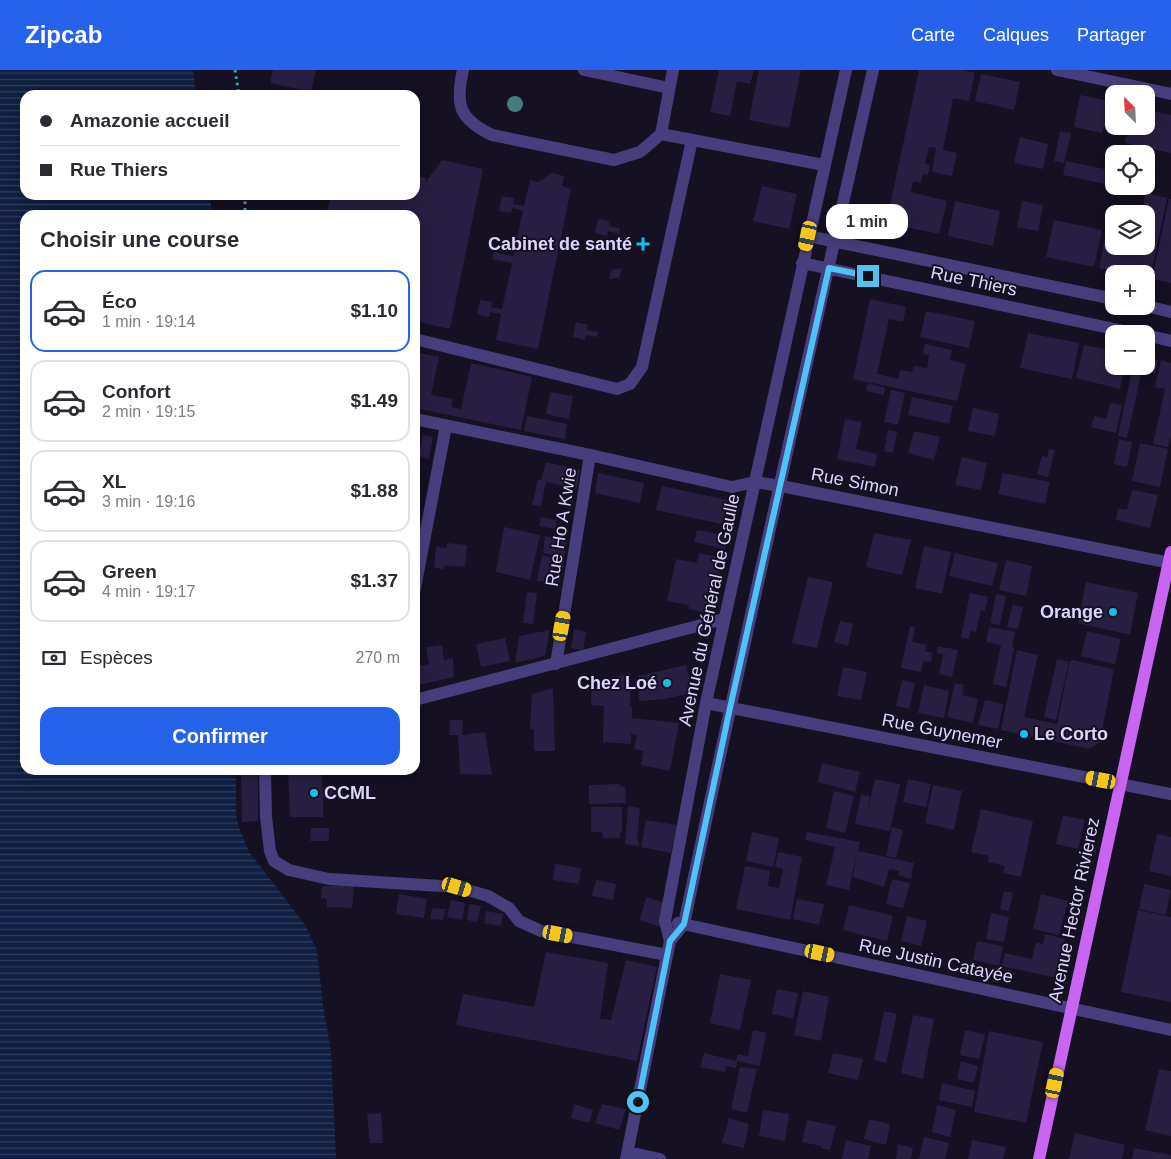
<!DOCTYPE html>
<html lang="fr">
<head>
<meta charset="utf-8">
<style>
  :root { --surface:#fff; --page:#f2f2f3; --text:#2b2b33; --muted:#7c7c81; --line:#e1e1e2; --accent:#2563eb }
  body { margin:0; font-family:Arial,sans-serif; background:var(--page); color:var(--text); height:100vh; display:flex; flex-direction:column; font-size:19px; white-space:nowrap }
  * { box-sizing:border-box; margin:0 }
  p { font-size:16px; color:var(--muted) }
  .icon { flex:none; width:28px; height:28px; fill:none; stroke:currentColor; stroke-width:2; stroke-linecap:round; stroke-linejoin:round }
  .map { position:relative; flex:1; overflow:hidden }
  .sheet { position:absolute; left:20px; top:140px; width:400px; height:565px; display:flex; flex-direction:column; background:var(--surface); border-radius:15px; box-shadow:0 2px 12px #0003 }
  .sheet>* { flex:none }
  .hud { position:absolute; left:20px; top:20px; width:400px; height:110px; border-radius:15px; box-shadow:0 2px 12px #0003; display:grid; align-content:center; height:110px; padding:0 20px; background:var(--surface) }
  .needle { width:32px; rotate:336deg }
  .buttons { position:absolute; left:1105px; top:15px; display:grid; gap:10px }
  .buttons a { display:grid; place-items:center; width:50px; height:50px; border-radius:10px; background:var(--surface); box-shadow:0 2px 12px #0003; font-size:25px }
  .end { position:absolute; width:22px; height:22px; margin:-11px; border:6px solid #4fc3f7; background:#111; box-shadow:0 0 0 2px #111 }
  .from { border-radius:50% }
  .bubble { position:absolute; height:35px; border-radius:15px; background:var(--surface); box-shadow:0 2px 12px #0003; font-size:16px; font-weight:800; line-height:35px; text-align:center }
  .car { position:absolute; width:15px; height:30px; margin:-15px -8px; border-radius:6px; box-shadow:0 0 4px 1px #0007; background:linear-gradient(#f5c518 24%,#345 0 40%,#f5c518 0 76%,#345 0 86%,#f5c518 0) }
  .hud b { display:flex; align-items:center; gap:18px; height:48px; font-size:19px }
  .hud b+b { border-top:1px solid var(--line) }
  .hud i { width:12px; height:12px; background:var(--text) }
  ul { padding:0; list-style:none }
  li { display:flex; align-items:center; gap:15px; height:82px; margin:0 10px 8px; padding:0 10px; border:2px solid var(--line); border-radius:15px }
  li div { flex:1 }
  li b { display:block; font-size:19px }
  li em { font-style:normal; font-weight:800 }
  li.on { border-color:var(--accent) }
  li>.icon { width:45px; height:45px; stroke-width:1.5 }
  h2 { padding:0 20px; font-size:22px; line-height:60px }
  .pay { display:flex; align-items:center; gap:12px; height:55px; padding:0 20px; font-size:19px }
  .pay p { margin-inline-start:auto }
  .action { display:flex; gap:10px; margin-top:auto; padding:10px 20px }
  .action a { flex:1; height:58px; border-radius:15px; background:var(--accent); color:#fff; font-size:20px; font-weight:800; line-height:58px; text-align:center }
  header { display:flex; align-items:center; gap:30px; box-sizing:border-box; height:70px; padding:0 25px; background:var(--accent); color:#fff }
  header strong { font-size:24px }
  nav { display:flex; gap:28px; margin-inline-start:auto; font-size:18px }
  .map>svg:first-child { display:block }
  .water { fill:url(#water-rules) }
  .building { fill:#281e41 }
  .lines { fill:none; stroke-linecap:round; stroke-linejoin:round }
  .path { stroke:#39a8ab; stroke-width:3; stroke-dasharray:2.5 4; stroke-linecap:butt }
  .minor { stroke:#473f7d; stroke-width:12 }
  .major { stroke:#c965f2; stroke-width:12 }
  .tree { fill:#427c7b }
  .route { stroke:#4fc3f7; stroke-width:6 }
  .poi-dot { fill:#14c0e8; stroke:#151022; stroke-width:2 }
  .labels { text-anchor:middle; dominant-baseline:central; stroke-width:4; stroke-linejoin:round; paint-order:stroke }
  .poi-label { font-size:18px; font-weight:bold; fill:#dcd5fb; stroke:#151022; text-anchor:end }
  .street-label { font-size:18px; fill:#dcd5fb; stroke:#151022 }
</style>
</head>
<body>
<header>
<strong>Zipcab</strong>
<nav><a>Carte</a><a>Calques</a><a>Partager</a></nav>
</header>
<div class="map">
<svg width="1171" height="1089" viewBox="0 0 1171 1089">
  <defs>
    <pattern id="water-rules" width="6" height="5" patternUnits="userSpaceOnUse" patternTransform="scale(1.25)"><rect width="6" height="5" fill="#101e41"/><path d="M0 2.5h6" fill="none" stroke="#323e5d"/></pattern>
  </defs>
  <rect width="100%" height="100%" fill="#151022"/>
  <path class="water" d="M0 0H193L196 25H25V125H210L212 145H25V700H236V743L238 755 249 782 304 853 317 880 323 935 331 981 336 1089H0Z"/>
  <path class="building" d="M273 0H316L311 22 270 13Z
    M719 0H754L750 14 737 11 730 46 710 42Z
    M759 0H801L789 58 749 50Z
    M919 0H963L975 3 969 31 953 28 943 80 957 83 952 106 932 102 936 78 929 77 925 94 930 95 928 105 923 104 921 113 913 111 911 122 947 131 939 164 892 154 887 149Z
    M981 4 1020 12 1014 40 975 31Z
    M1080 25 1114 32V56H1125V60L1104 56 1102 63 1074 57Z
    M1146 40 1171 45V83L1125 73 1128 56H1146Z
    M1060 61 1071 63 1064 93 1054 91Z
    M1020 67 1048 74 1043 99 1014 93Z
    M442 90 483 99 450 259 415 251 417 209H415V145H326L331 125H415V106L426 108 425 113Z
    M1066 91 1114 101V116L1063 105Z
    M552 103 564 106 562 116 571 119 538 279 496 270 501 244 490 242 489 247 477 244 480 230 492 232 491 237 502 239 512 193 492 189 494 182 513 186 523 141 512 138 511 143 499 141 502 126 514 128 513 134 524 136 530 110 538 112Z
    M762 116 797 124 789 159 753 151Z
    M1118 116H1131L1130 120Z
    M1146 123 1167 128 1150 209 1146 208V204H1128L1099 198 1111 138 1132 143 1114 144V176H1146V144H1141Z
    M1169 129H1171V213L1152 209Z
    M955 131 1000 141 993 176 948 166Z
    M1022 131 1043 135 1038 161 1017 157Z
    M598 149 610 151 609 156 620 158 619 164 608 161 607 166 595 163Z
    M1054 150 1102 160 1094 197 1046 187Z
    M622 198 619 208 609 209 611 200Z
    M870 229 906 237 903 252 889 249 877 304 898 309 900 300 912 302 914 296 927 298 929 285 923 284 925 274 952 280 950 290 966 294 957 331 853 309Z
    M926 241 975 251 969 278 920 267Z
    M576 252 588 255 587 260 599 262 597 267 586 265 585 270 573 267Z
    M1028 263 1079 273 1072 309 1020 298Z
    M1084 275 1114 281V296H1125L1120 319 1076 308Z
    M415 282 439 287 431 325 453 329 451 337 461 339 471 293 532 307 521 360 415 338Z
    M1146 288 1158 290 1155 303 1142 300 1127 368 1118 366 1133 296H1146Z
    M1161 290 1171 293V365L1168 377 1153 374 1165 319 1155 317Z
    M868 313 885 318 884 325 866 321Z
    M891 320 905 323 898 355 884 352Z
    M550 322 573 326 569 349 546 344Z
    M912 327 953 336 949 354 908 345Z
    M1110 333 1122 335 1116 363 1091 357 1094 346 1106 349Z
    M973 338 999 344 995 366 968 361Z
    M527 346 567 354 565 369 524 361Z
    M845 349 862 352 856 379 877 384 875 397 837 389Z
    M888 360 897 362 893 383 884 381Z
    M914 361 940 367 934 390 908 383Z
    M423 365 433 367 429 389 419 386Z
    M1119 369 1132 372 1127 397 1114 394Z
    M1140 373 1168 379 1160 417 1132 411Z
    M1049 379 1055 380 1048 407 1037 404 1042 386 1047 387Z
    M962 387 987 393 981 420 955 415Z
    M546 392 580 400 577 419 546 412 541 436 532 435 538 410H541Z
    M598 403 644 413 640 433 595 423Z
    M1003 403 1050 412 1045 434 998 424Z
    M662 416 736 432 731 456 656 440Z
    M1132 420 1158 425 1150 458 1116 450 1118 438 1127 440Z
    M541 447 557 450 555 459 539 456Z
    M504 457 540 465 530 510 496 502Z
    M697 460 728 466 725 479 694 472Z
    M874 463 911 470 902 505 866 497Z
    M545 466 567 470 564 488 543 483Z
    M447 473 467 475 465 497 445 495 444 499 434 498 436 477 447 478Z
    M924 476 951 482 942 524 915 518Z
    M699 483 723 488 711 544 688 539 689 535 667 531 676 489 697 493Z
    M955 483 998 493 992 516 949 506Z
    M542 485 563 490 559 513 537 511Z
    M1006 490 1032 496 1026 526 999 520Z
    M808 507 833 512 817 578 792 573Z
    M1086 512 1138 523 1130 565 1078 553Z
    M527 522 537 523 533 554 523 553Z
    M970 523 988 527 985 541 981 540 976 562 971 561 969 569 961 567Z
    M996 524 1006 526 1000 555 990 553Z
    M1013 534 1023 537 1018 559 1007 557Z
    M840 551 853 554 848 576 834 572Z
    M910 556 915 557 912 572 927 575 925 581 932 583 931 592 923 591 921 602 901 598Z
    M989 557 1015 562 1012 577 1014 578 1006 617 993 614 1001 575 986 572Z
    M574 559 586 562 583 580 571 578Z
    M550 560 545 586 515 593 519 566Z
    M1087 561 1121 569 1115 594 1081 586Z
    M505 568 510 591 481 597 476 574Z
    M442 575 444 590 453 588 454 607 415 616V597L429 594 426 577Z
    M938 576 958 580 952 607 939 604 943 584 937 583Z
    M1017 580 1038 585 1024 647 1057 654 1070 591 1072 590 1114 599 1100 672 1090 679 1001 660Z
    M1057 589 1069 592 1056 650 1044 647Z
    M686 595 692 623 665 629 639 631 638 606Z
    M843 597 867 602 861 630 837 626Z
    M631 603 630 637H632V648L679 653 670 701 641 695 643 681 634 679 637 665 631 664V674L603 672 604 636 591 635 592 612Z
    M902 610 915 613 909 639 896 636Z
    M955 613 964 615 962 625 978 629 973 653 947 647Z
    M924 615 949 621 944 648 918 643Z
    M553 618 555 681H534V660L530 658 532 624Z
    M985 630 1003 634 998 659 978 655Z
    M450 650H463L462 665 485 662 492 705 460 704 458 665H449Z
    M822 693 860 702 855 722 818 712Z
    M241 700H258V751L242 752Z
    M288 700H322V719H340V728H323V747H290Z
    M875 709 900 714 890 761 855 754 861 725 870 726 867 744Z
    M908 709 931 714 926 737 903 732Z
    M619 714 620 717H625L626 733 589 734V715Z
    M933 715 962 721 954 760 925 753Z
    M834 721 854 726 845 763 826 758Z
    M628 736 640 738 637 771H639V776L625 774Z
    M591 737H622V762H620V768H603L602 762H591Z
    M981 739 1033 751 1021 807 1003 803 1005 796 988 792 989 786 971 782Z
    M1063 745 1085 750 1078 779 1056 774Z
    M646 750 677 755 671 783 641 777Z
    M892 757 903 760 896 788 886 786Z
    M311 758H329V771H310Z
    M752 762 779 768 773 797 746 791Z
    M807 762 860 772 858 781 914 793 911 809 898 805 899 801 889 799 884 817 853 807 857 781 849 820 826 815 835 777 805 770Z
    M1157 764 1171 767V806L1149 801Z
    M778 782 802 787 790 850 736 839 745 796 770 801 768 816 779 818 783 799 775 797Z
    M555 794 581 798 579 814 553 810Z
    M892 809 910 813 903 838 886 834Z
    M596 810 616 814 613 830 592 826Z
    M1144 814 1171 820 1166 845 1139 839Z
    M322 816H354L352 838 327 837V829L321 828Z
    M1004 821 1013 823 1009 841 1000 839Z
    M399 824 427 829 424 848 396 844Z
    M1041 824 1068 831 1059 865 1033 859Z
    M646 827 668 834 661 857 640 850Z
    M797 829 824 834 819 855 793 849Z
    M451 830 465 833 462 850 447 847Z
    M469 834 481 836 477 852 467 850Z
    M849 835 893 846 887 871 843 860Z
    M432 838 445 839 443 850 430 849Z
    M1138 840 1171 847V932L1121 922Z
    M486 841 503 844 501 856 484 853Z
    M991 843 1009 847 1004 872 986 869Z
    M907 846 927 851 921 876 901 871Z
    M1045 864 1065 869 1057 908 1002 896 1005 883 1032 889 1036 872 1043 874Z
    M977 871 1003 876 999 896 973 890Z
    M546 882 608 893 600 949 611 950 626 890 657 897 637 991 456 955 463 924 534 937Z
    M720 904 751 910 740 960 710 953Z
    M777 919 798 923 793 949 772 944Z
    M803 921 829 927 821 971 794 965Z
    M884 941 897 944 886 993 874 990Z
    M913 945 934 949 923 1009 901 1003Z
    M753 960 766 963 760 996 737 991 736 998 726 996 725 1002 700 997 704 983 736 991 738 984 748 986Z
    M965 960 985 965 979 989 960 985Z
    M989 961 1043 972 1026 1053 974 1042Z
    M833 983 863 989 858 1010 828 1003Z
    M961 991 978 996 974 1013 957 1009Z
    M740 997 757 999 747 1043 731 1039Z
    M1159 999 1171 1001V1066L1145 1060Z
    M942 1013 975 1021 972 1037 939 1030Z
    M574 1034 593 1040 589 1053 571 1048Z
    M602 1034 626 1039 619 1060 595 1053Z
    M937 1035 956 1040 950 1067 932 1062Z
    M763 1040 789 1044 785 1071 759 1066Z
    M381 1043 383 1073H370L367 1044Z
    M729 1048 749 1054 744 1078 722 1073Z
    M869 1049 890 1054 886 1075 864 1069Z
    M807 1050 836 1056 830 1080 821 1078V1076L802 1072Z
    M1075 1063 1125 1075 1122 1089H1069Z
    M924 1067 949 1073 945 1089H919Z
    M846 1070 871 1076 868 1089H842Z
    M972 1070 1006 1077 1003 1089H968Z
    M898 1074 913 1078 911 1089H896Z
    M1134 1078 1171 1085V1089H1132Z"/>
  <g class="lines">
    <path class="path" d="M235 0 239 25
      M245 125V145"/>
    <path class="minor" d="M463 0C455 35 459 49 492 65L614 90 640 82 661 64 673 0
      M584 0 669 18
      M1057 0 1171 24
      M661 64 824 95
      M808 166 1114 229
      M802 193 1138 264
      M1146 236 1171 242
      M1146 265 1171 271
      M415 269 617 319 630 314 642 297 692 70
      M415 349 590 385 732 417 755 412 781 416 1171 493
      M415 518 446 356
      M556 594 590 385
      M415 630 724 549
      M706 633 1171 724
      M265 700 266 747 270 781 274 791 289 800 329 809 457 817 488 826 509 838 519 851 541 861 667 885
      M678 853 1171 960
      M670 871 684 854C744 569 809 284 873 0
      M628 1082 660 1089
      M626 1089 670 871 665 851 706 633 846 0"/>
    <path class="major" d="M1039 1089 1171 482"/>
  </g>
  <circle class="tree" cx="515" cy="34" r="8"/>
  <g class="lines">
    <path class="route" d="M638 1032 670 871 684 854 730 638 829 198 868 206"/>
  </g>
  <g class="poi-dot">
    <path d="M640.5 166.5h5v5h5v5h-5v5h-5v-5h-5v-5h5z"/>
    <circle cx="1113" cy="542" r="5"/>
    <circle cx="667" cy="613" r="5"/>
    <circle cx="1024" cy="664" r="5"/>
    <circle cx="314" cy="723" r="5"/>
  </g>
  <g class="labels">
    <g class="poi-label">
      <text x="632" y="174">Cabinet de santé</text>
      <text x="1103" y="542">Orange</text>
      <text x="657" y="613">Chez Loé</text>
      <text x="1034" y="664" text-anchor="start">Le Corto</text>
      <text x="324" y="723" text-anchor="start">CCML</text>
    </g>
    <g class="street-label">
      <text transform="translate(974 211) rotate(12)">Rue Thiers</text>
      <text transform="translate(855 412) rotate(11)">Rue Simon</text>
      <text transform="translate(561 457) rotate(-81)">Rue Ho A Kwie</text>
      <text transform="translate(709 540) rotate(-78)">Avenue du Général de Gaulle</text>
      <text transform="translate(942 661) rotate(11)">Rue Guynemer</text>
      <text transform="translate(1074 840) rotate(-78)">Avenue Hector Rivierez</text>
      <text transform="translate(936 891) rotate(12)">Rue Justin Catayée</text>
    </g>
  </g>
</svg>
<div class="buttons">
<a><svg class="needle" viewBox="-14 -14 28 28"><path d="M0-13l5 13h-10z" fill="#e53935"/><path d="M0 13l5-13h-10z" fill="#7c7c81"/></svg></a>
<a><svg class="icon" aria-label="locate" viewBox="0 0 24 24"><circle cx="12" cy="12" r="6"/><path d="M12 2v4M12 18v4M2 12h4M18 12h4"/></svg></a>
<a><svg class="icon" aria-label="layers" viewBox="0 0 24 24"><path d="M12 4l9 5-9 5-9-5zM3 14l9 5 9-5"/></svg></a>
<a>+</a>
<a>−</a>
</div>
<i class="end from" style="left:638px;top:1032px"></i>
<i class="end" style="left:868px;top:206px"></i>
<div class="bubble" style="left:826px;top:134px;width:82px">1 min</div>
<i class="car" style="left:808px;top:166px;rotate:192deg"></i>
<i class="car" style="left:562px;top:556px;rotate:10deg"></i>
<i class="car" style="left:1101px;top:710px;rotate:281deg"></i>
<i class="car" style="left:457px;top:817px;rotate:107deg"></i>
<i class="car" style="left:558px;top:864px;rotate:101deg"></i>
<i class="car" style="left:820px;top:883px;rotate:102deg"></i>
<i class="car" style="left:1055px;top:1013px;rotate:12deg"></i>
<div class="hud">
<b><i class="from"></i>Amazonie accueil</b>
<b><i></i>Rue Thiers</b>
</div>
<section class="sheet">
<h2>Choisir une course</h2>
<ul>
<li class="on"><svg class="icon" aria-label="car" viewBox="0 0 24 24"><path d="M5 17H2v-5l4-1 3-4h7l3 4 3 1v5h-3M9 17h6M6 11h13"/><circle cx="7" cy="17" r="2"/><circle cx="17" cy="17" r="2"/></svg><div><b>Éco</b><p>1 min · 19:14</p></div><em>$1.10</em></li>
<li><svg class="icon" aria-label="car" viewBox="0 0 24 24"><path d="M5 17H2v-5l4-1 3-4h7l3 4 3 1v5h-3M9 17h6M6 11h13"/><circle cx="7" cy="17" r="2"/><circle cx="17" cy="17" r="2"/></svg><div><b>Confort</b><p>2 min · 19:15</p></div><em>$1.49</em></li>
<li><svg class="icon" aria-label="car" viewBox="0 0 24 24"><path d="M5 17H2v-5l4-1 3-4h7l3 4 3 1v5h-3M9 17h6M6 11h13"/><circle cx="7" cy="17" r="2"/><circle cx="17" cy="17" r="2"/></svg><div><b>XL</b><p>3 min · 19:16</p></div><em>$1.88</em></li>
<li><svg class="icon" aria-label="car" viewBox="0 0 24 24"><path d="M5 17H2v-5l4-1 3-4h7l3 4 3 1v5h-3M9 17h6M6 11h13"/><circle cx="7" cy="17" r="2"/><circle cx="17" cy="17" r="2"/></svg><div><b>Green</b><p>4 min · 19:17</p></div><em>$1.37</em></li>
</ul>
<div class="pay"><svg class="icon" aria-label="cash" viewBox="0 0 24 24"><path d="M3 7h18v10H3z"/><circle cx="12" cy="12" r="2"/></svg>Espèces<p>270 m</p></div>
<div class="action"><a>Confirmer</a></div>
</section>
</div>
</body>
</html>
